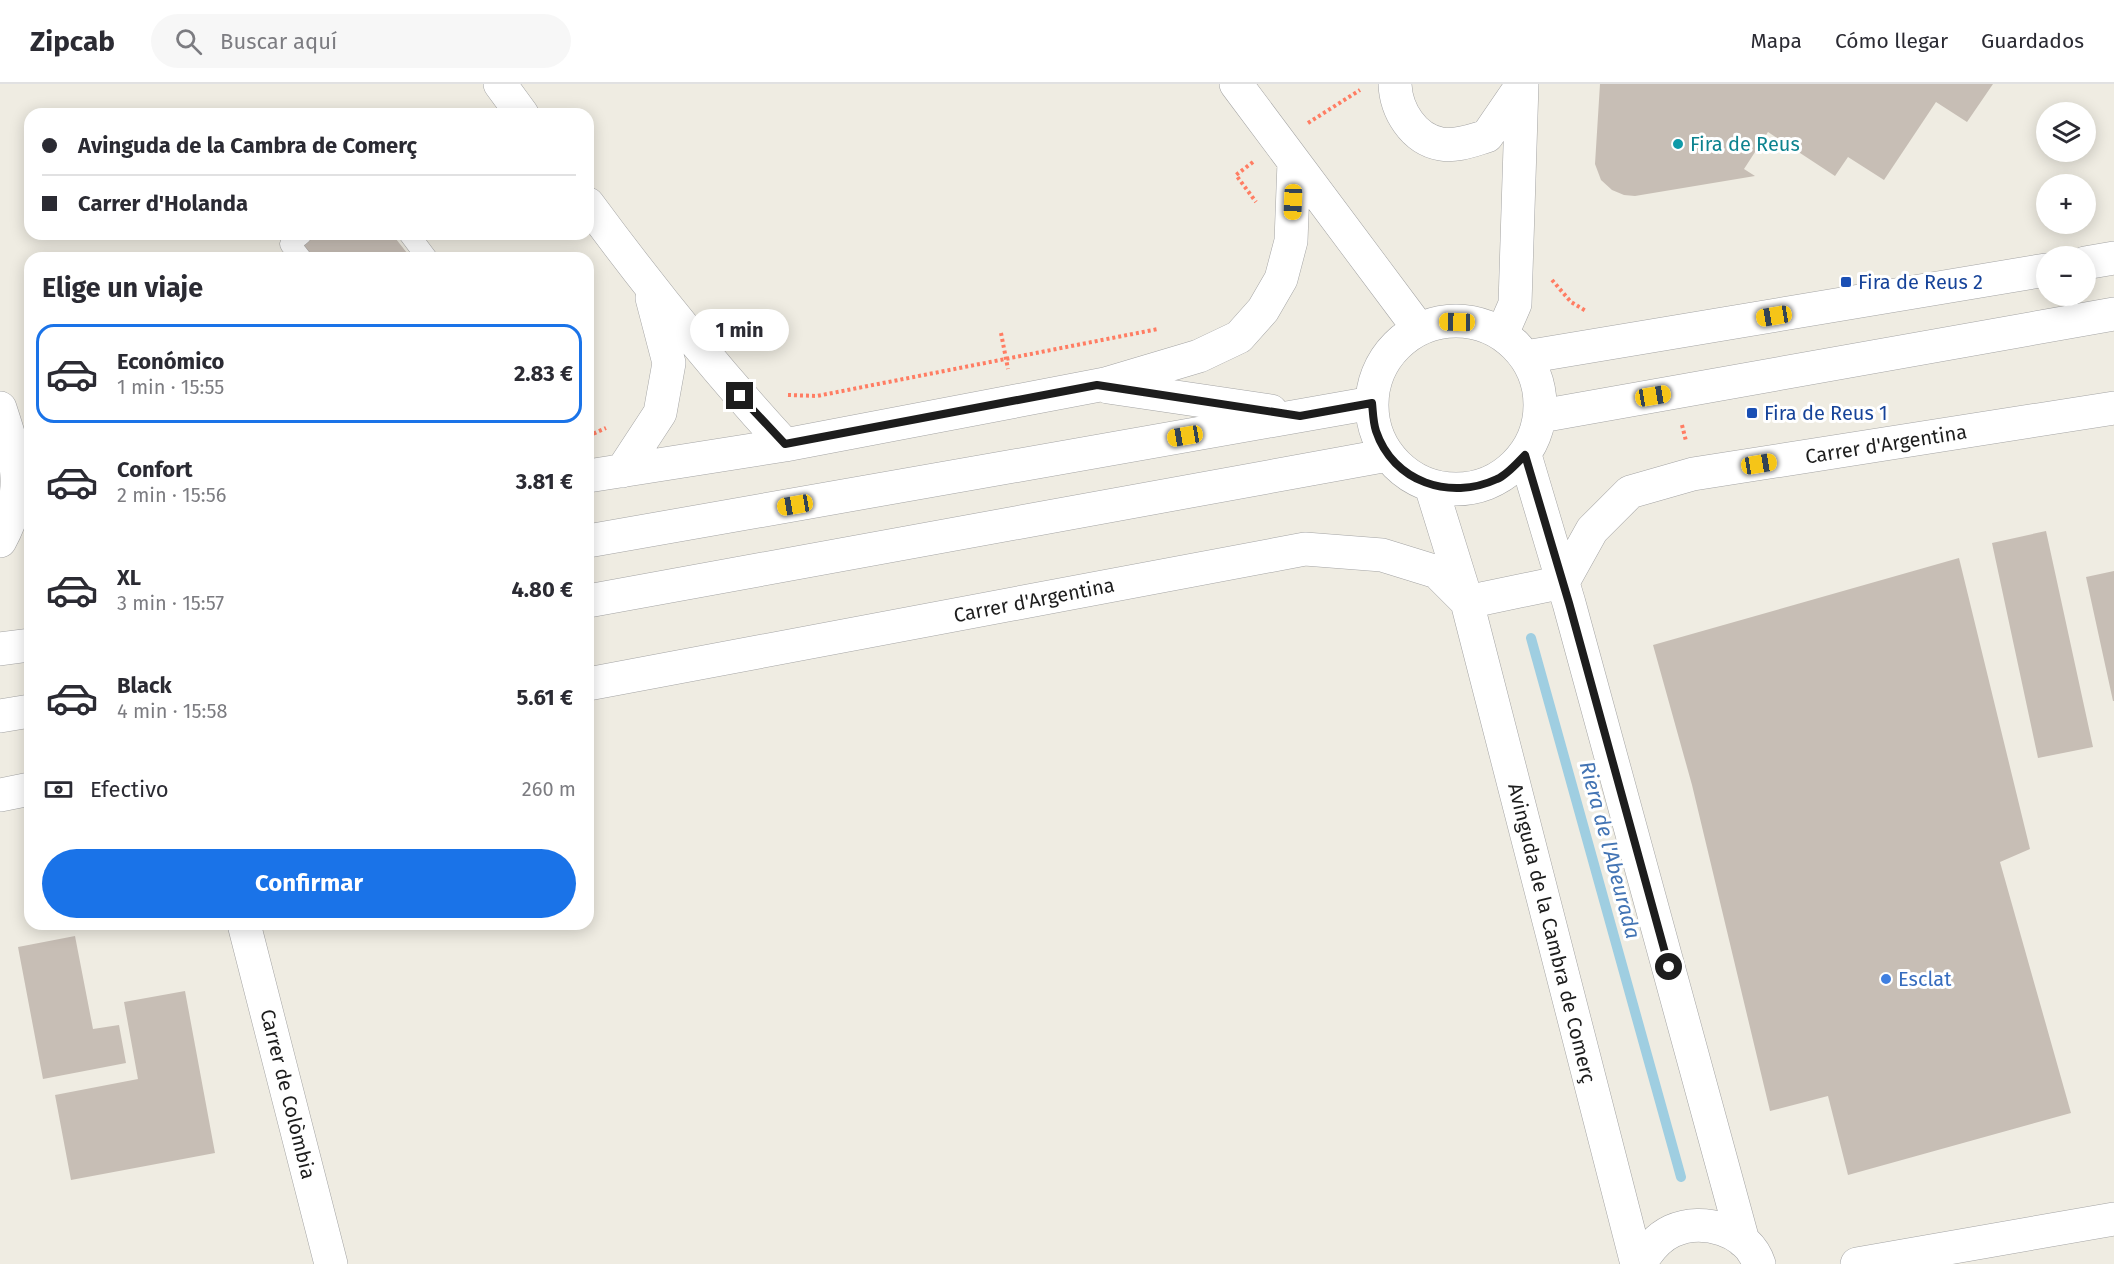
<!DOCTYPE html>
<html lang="es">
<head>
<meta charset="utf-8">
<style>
  :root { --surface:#fff; --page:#f7f7f7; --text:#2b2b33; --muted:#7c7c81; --line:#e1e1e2; --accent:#1a73e8 }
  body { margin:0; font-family:"Fira Sans",sans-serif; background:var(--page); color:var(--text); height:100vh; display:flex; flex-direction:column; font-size:22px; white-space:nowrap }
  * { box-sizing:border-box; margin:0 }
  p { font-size:20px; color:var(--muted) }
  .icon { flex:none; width:33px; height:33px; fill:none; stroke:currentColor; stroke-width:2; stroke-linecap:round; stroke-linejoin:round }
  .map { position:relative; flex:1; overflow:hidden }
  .side { position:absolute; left:24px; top:168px; width:570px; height:678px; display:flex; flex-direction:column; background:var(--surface); border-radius:18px; box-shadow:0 3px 15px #0003 }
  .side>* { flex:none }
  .banner { position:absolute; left:24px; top:24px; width:570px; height:132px; border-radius:18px; box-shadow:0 3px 15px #0003; display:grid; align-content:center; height:132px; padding:0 18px; background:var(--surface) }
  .tools { position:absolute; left:2036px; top:18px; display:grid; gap:12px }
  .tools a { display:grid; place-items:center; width:60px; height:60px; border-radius:50%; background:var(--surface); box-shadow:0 3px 15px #0003; font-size:30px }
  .end { position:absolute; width:27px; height:27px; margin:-14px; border:8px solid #1d1d1d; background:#fff; box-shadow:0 0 0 3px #fff }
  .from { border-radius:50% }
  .bubble { position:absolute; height:42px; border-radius:21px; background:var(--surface); box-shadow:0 3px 15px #0003; font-size:20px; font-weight:700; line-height:42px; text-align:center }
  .car { position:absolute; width:18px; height:36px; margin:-18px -9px; border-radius:8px; box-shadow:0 0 4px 2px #0007; background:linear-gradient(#f5c518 24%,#345 0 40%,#f5c518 0 76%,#345 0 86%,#f5c518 0) }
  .banner b { display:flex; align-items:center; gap:21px; height:57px; font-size:22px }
  .banner b+b { border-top:2px solid var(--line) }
  .banner i { width:15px; height:15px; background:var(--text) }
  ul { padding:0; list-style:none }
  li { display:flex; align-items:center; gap:18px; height:99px; margin:0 12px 9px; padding:0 6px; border:3px solid transparent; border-radius:18px }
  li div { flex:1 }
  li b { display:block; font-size:22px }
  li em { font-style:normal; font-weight:700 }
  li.current { border-color:var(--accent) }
  li>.icon { width:54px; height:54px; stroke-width:1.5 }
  h2 { padding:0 18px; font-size:27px; line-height:72px }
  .pay { display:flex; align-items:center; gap:15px; height:66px; padding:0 18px; font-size:22px }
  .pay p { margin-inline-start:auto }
  .cta { display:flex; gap:12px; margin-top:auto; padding:12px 18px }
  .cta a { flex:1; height:69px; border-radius:36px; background:var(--accent); color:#fff; font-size:24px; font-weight:700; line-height:69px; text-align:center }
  header { display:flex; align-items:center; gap:36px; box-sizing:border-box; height:84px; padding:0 30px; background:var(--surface); border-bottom:2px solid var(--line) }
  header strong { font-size:28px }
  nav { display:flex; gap:33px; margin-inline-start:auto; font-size:21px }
  .search { width:420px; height:54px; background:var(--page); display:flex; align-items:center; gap:15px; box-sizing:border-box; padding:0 21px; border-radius:33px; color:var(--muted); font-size:22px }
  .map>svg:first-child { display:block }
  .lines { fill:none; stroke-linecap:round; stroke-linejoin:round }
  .stream { stroke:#9fcee1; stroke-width:10 }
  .building { fill:#c7beb5 }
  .lane-casing { stroke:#a4a4a4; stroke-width:21 }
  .street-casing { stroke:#a4a4a4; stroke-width:34 }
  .path { stroke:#ff7d63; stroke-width:4; stroke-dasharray:3 3; stroke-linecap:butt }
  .lane { stroke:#fff; stroke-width:20 }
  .street { stroke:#fff; stroke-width:33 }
  .route { stroke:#1d1d1d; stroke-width:8 }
  .culture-dot { fill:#0f9aa8; stroke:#fff; stroke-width:2 }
  .transit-dot { fill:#1a4fb4; stroke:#fff; stroke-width:2 }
  .shop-dot { fill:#3f7fe0; stroke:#fff; stroke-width:2 }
  .labels { text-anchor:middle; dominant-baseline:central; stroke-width:6; stroke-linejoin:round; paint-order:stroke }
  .culture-label { font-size:20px; fill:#0d838f; stroke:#fff; text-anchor:start }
  .transit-label { font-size:20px; fill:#164399; stroke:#fff; text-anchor:start }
  .street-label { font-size:20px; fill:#1d1d1d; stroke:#fff }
  .shop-label { font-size:20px; fill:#366cbe; stroke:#fff; text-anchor:start }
  .water-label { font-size:21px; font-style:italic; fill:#4374b4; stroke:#fff }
</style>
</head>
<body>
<header>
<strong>Zipcab</strong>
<div class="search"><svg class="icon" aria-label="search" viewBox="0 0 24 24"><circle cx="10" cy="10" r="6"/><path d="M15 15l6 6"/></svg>Buscar aquí</div>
<nav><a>Mapa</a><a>Cómo llegar</a><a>Guardados</a></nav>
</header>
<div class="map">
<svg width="2114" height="1180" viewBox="0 0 2114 1180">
  <rect width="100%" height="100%" fill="#efece2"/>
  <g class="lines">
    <path class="stream" d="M1531 554 1681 1093"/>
  </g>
  <path class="building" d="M1600 0H1993L1967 38 1936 18 1884 96 1848 73 1835 92 1768 48 1744 85 1755 92 1635 112 1624 111 1612 106 1601 96 1595 80Z
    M315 150H392L411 174H307L298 163Z
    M2046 447 2093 663 2038 674 1992 459Z
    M1959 474 2030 765 2000 778 2071 1029 1848 1091 1828 1012 1770 1027 1692 701 1653 561Z
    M2114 487V617H2113L2086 493Z
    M75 852 93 945 119 941 126 979 43 995 18 863Z
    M185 907 215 1069 71 1096 55 1011 138 995 124 918Z"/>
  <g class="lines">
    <defs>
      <path id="lane" d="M409 150 427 174
        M301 174 290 160 302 150"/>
      <path id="street" d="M500 0 522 30
        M1236 0 1419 245
        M1395 0C1396 26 1413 55 1441 60 1456 63 1473 56 1487 52L1522 1
        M588 120C650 204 714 284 785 361
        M2085 179 2114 174
        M1372 321a84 84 0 1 1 168 0a84 84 0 1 1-168 0Z
        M1502 250 1515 220 1522 0
        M1526 273 2046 186
        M1108 303 1271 327
        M0 324C17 377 28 405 0 457
        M1541 332 2114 230
        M1525 371 1569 519 1743 1157
        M622 387 660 329 669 279 652 214
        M588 392 785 361 1105 300 1199 272 1239 253 1263 226 1281 195 1291 157 1294 78
        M1431 402 1467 518 1637 1180
        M588 457 1372 319
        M588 517 1388 371
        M0 565 30 561
        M588 600 1305 465 1382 471 1437 488 1467 518 1563 498 1592 446 1630 408 1693 390 2114 324
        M0 632 30 627
        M0 711 30 705
        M244 840 331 1180
        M1640 1180C1648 1166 1657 1154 1672 1147 1703 1133 1748 1146 1759 1180
        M1857 1180 2114 1135"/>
    </defs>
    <use href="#lane" class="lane-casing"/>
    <use href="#street" class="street-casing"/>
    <path class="path" d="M1308 39 1360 6
      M1253 78 1236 91 1256 118
      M1552 196 1571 218 1586 227
      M1001 249 1008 285
      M788 311 817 312 1158 245
      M1682 341 1686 357
      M588 352 606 344"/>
    <use href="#lane" class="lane"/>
    <use href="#street" class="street"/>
  </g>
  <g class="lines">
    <path class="route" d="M740 312 785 360 1097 301 1300 332 1372 319C1373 328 1373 338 1376 347 1393 398 1450 417 1497 395 1507 391 1517 379 1525 371L1569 519 1669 883"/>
  </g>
  <circle class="culture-dot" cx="1678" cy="60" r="6"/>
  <g class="transit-dot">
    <rect x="1840" y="192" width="12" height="12" rx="3"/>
    <rect x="1746" y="323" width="12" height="12" rx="3"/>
  </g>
  <circle class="shop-dot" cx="1886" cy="895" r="6"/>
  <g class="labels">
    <g class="culture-label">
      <text x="1690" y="60">Fira de Reus</text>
    </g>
    <g class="transit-label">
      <text x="1858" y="198">Fira de Reus 2</text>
      <text x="1764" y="329">Fira de Reus 1</text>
    </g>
    <g class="street-label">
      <text transform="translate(1886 360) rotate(-9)">Carrer d'Argentina</text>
      <text transform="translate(1034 516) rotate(-11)">Carrer d'Argentina</text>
      <text transform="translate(1552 849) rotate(76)">Avinguda de la Cambra de Comerç</text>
      <text transform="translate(288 1010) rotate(76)">Carrer de Colòmbia</text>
    </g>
    <g class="shop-label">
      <text x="1898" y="895">Esclat</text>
    </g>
    <g class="water-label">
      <text transform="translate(1610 766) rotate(75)">Riera de l'Abeurada</text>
    </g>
  </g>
</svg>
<div class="tools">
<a><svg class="icon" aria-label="layers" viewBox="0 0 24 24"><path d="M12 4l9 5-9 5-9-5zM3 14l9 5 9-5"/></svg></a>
<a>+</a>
<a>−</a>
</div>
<i class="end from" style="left:1669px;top:883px"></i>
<i class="end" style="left:740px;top:312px"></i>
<div class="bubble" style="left:690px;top:225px;width:99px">1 min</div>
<i class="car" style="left:1293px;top:118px;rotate:182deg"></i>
<i class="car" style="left:1774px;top:232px;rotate:261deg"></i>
<i class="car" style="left:1457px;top:238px;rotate:271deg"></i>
<i class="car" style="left:1653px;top:312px;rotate:80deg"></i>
<i class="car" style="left:1185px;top:352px;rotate:260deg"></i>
<i class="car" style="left:1759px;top:380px;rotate:81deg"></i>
<i class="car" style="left:795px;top:421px;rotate:260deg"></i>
<div class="banner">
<b><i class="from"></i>Avinguda de la Cambra de Comerç</b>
<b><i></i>Carrer d'Holanda</b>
</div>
<section class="side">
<h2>Elige un viaje</h2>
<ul>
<li class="current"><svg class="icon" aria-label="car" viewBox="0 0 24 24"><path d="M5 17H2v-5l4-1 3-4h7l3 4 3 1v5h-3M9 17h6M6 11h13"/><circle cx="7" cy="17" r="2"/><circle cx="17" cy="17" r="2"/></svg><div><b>Económico</b><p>1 min · 15:55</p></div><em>2.83 €</em></li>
<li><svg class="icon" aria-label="car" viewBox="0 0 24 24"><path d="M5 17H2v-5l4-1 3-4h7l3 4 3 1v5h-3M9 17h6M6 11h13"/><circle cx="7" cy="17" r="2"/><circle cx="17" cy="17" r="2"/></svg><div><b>Confort</b><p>2 min · 15:56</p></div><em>3.81 €</em></li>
<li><svg class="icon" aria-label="car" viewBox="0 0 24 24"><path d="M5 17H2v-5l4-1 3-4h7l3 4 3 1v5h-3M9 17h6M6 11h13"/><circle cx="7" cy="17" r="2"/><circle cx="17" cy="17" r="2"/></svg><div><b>XL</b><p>3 min · 15:57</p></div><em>4.80 €</em></li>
<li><svg class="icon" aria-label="car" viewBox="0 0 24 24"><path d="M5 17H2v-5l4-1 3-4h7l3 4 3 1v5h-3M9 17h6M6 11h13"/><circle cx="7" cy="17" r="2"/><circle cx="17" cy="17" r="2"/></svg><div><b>Black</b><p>4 min · 15:58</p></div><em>5.61 €</em></li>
</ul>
<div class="pay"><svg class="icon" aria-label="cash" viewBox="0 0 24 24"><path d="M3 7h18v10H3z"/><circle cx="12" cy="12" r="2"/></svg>Efectivo<p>260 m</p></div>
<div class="cta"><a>Confirmar</a></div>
</section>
</div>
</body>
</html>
